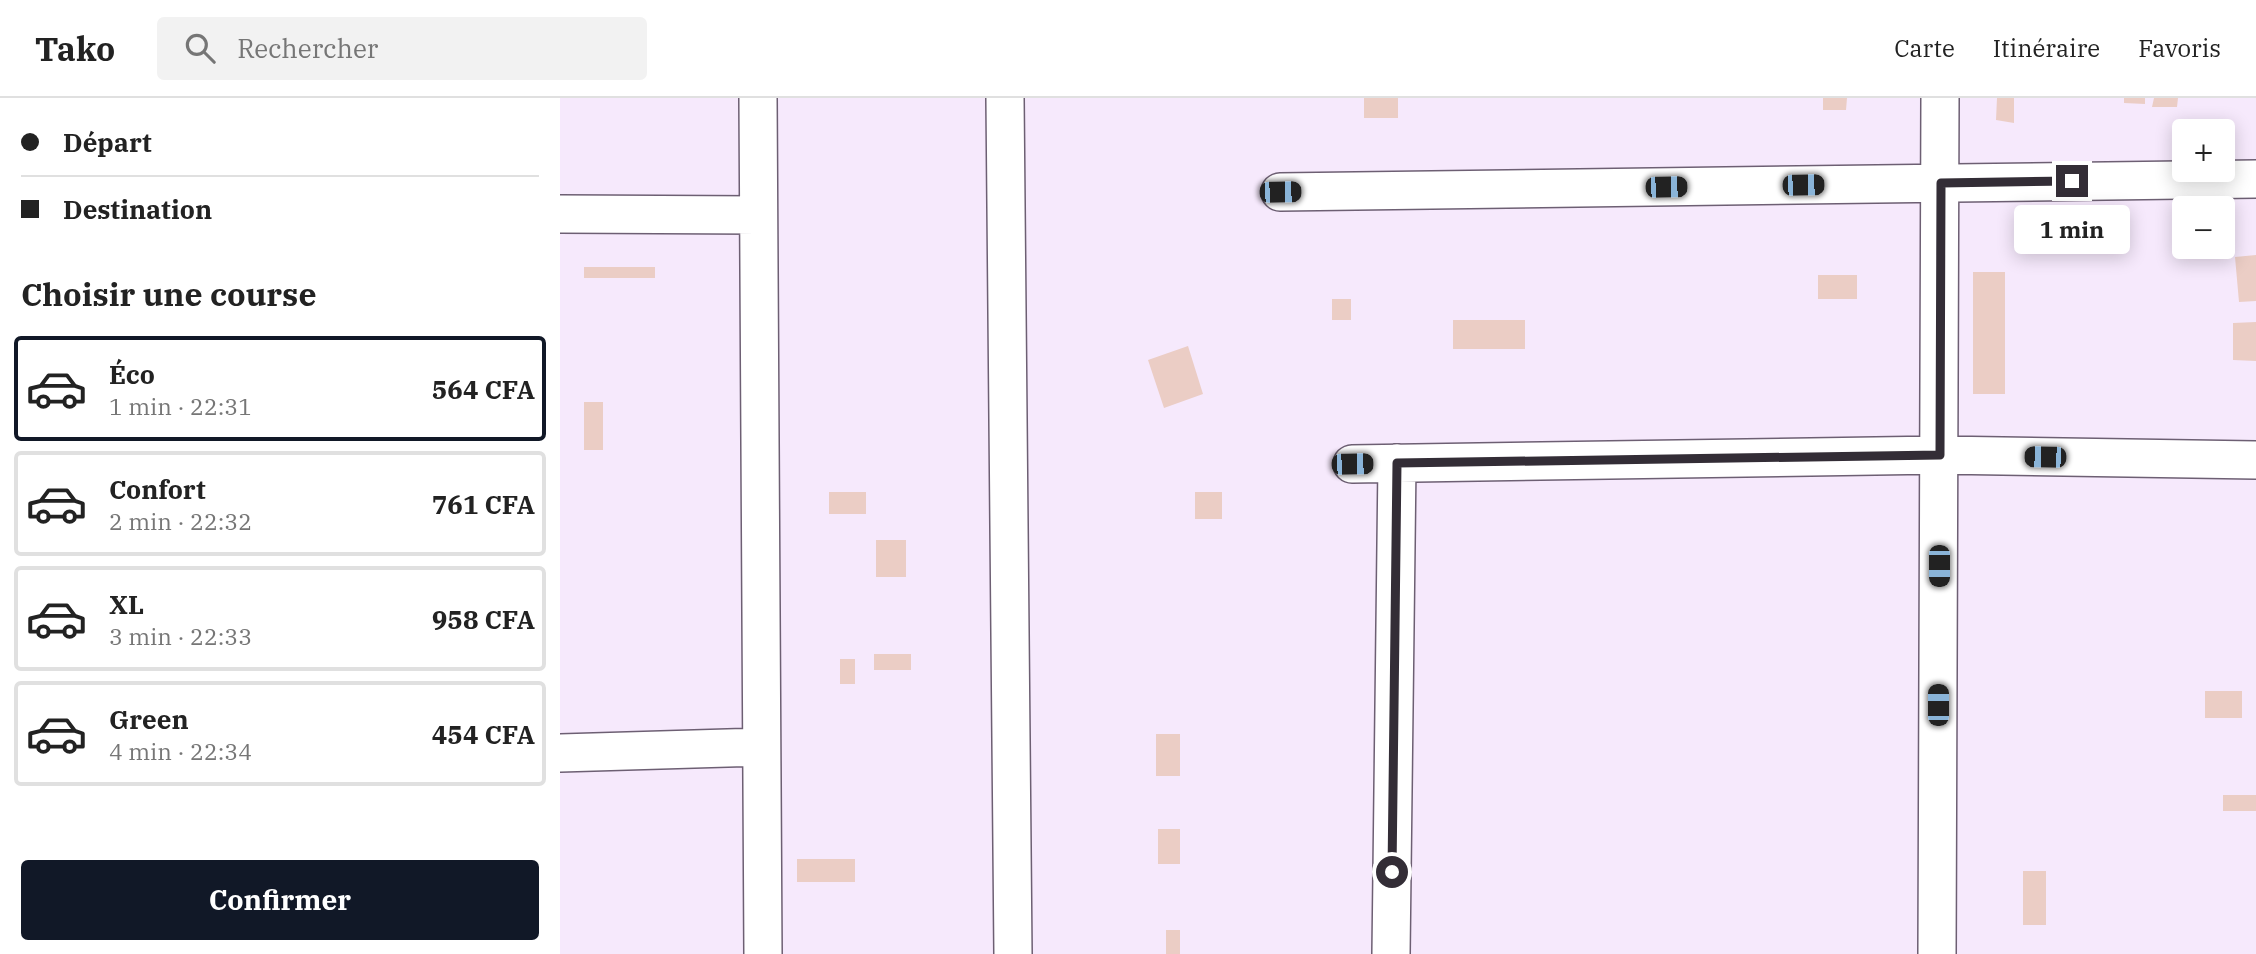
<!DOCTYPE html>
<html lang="fr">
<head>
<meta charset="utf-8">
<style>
  :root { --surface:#fff; --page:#f2f2f2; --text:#222; --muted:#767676; --line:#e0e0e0; --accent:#111827 }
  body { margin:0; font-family:"IBM Plex Serif",serif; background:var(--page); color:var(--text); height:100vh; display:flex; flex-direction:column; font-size:26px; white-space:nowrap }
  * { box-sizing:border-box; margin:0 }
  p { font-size:23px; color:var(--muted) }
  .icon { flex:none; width:38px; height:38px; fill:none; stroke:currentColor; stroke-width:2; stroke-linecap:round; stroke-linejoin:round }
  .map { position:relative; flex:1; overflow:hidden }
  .sheet { display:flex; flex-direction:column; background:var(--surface); width:560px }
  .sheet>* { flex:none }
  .hud { display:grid; align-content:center; height:154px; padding:0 21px; background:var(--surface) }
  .controls { position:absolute; left:1612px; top:21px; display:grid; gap:14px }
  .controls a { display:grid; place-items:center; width:63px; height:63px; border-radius:7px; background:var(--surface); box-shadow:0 4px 18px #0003; font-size:35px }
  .end { position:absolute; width:32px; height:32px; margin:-16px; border:9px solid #332d36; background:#fff; box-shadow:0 0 0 4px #fff }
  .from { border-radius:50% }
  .bubble { position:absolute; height:49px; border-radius:7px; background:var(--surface); box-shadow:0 4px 18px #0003; font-size:23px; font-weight:800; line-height:49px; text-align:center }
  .car { position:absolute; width:21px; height:42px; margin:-21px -10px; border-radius:9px; box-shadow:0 0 5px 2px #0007; background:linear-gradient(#222 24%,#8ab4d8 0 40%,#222 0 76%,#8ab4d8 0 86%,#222 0) }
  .hud b { display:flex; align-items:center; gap:24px; height:66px; font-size:26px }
  .hud b+b { border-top:2px solid var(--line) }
  .hud i { width:18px; height:18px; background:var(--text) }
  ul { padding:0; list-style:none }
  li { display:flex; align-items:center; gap:21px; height:105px; margin:0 14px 10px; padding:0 7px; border:4px solid var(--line); border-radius:7px }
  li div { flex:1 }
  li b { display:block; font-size:26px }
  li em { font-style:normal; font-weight:800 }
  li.selected { border-color:var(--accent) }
  li>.icon { width:63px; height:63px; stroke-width:1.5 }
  h2 { padding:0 21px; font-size:32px; line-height:84px }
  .action { display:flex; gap:14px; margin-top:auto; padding:14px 21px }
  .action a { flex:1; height:80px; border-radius:7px; background:var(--accent); color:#fff; font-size:28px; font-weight:800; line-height:80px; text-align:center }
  header { display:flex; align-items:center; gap:42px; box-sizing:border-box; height:98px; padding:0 35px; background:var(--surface); border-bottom:2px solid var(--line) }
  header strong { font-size:33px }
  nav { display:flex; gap:38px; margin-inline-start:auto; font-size:24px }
  .search { width:490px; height:63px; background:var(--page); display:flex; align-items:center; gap:18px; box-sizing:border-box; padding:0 24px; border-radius:7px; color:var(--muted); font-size:26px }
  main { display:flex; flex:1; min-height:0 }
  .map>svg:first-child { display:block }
  .building { fill:#ebcdc5 }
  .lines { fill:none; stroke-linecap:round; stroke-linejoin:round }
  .street-casing { stroke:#6d5f73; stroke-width:40 }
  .street { stroke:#fff; stroke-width:37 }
  .route { stroke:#332d36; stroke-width:9 }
</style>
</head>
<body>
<header>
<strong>Tako</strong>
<div class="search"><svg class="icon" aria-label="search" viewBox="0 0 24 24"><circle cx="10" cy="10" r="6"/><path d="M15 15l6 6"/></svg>Rechercher</div>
<nav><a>Carte</a><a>Itinéraire</a><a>Favoris</a></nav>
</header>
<main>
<section class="sheet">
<div class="hud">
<b><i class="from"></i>Départ</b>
<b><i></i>Destination</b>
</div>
<h2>Choisir une course</h2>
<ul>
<li class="selected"><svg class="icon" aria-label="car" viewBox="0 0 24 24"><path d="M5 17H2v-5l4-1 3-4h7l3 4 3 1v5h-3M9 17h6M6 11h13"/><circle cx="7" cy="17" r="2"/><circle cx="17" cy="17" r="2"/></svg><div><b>Éco</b><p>1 min · 22:31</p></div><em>564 CFA</em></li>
<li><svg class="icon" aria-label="car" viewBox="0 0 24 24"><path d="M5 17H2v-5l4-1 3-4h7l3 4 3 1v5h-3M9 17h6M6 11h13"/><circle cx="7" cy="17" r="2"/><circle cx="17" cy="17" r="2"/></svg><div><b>Confort</b><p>2 min · 22:32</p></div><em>761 CFA</em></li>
<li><svg class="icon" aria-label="car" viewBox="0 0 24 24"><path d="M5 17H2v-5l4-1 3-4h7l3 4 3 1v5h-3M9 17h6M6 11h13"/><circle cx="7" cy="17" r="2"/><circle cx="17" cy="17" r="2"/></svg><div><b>XL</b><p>3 min · 22:33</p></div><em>958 CFA</em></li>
<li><svg class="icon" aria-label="car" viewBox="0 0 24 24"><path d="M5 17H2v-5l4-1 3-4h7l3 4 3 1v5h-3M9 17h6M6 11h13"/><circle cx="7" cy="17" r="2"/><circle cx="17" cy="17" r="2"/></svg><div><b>Green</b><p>4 min · 22:34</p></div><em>454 CFA</em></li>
</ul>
<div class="action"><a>Confirmer</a></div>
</section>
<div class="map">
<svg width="1696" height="856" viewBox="0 0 1696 856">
  <rect width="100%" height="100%" fill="#f6e9fc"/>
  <path class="building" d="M804 0H838V20H804Z
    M1263 0H1287L1286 12H1263Z
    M1437 0H1454V25L1436 22Z
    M1564 0H1585V6L1564 5Z
    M1594 0H1618L1617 9H1592Z
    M1696 157V203L1679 204 1675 159Z
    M24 169H95V180H24Z
    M1413 174H1445V296H1413Z
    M1258 177H1297V201H1258Z
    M772 201H791V222H772Z
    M893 222H965V251H893Z
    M1696 224V263L1673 262V225Z
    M628 248 643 296 604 310 588 262Z
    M24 304H43V352H24Z
    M269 394H306V416H269Z
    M635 394H662V421H635Z
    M316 442H346V479H316Z
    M314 556H351V572H314Z
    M280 561H295V586H280Z
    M1645 593H1682V620H1645Z
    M596 636H620V678H596Z
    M1663 697H1696V713H1663Z
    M598 731H620V766H598Z
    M237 761H295V784H237Z
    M1463 773H1486V827H1463Z
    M606 832H620V856H606Z"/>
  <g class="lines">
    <defs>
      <path id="street" d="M198 0 203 856
        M445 0 453 856
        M720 94 1696 81
        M0 116 198 117
        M792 366 1380 357 1696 362
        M0 655 201 649
        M831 856 837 365
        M1377 856 1380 0"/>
    </defs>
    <use href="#street" class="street-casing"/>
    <use href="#street" class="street"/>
  </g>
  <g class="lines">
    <path class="route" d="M832 774 837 365 1380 357 1381 85 1512 83"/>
  </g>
</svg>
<div class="controls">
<a>+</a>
<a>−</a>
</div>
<i class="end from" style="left:832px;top:774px"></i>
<i class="end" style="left:1512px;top:83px"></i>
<div class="bubble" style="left:1454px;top:107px;width:116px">1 min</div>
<i class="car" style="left:1243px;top:87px;rotate:89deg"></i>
<i class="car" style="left:1106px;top:89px;rotate:89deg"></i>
<i class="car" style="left:720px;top:94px;rotate:89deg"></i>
<i class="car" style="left:1485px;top:359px;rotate:271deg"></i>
<i class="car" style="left:792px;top:366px;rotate:89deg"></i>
<i class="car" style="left:1379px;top:468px;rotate:180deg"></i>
<i class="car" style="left:1378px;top:607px;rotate:0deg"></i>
</div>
</main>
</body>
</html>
